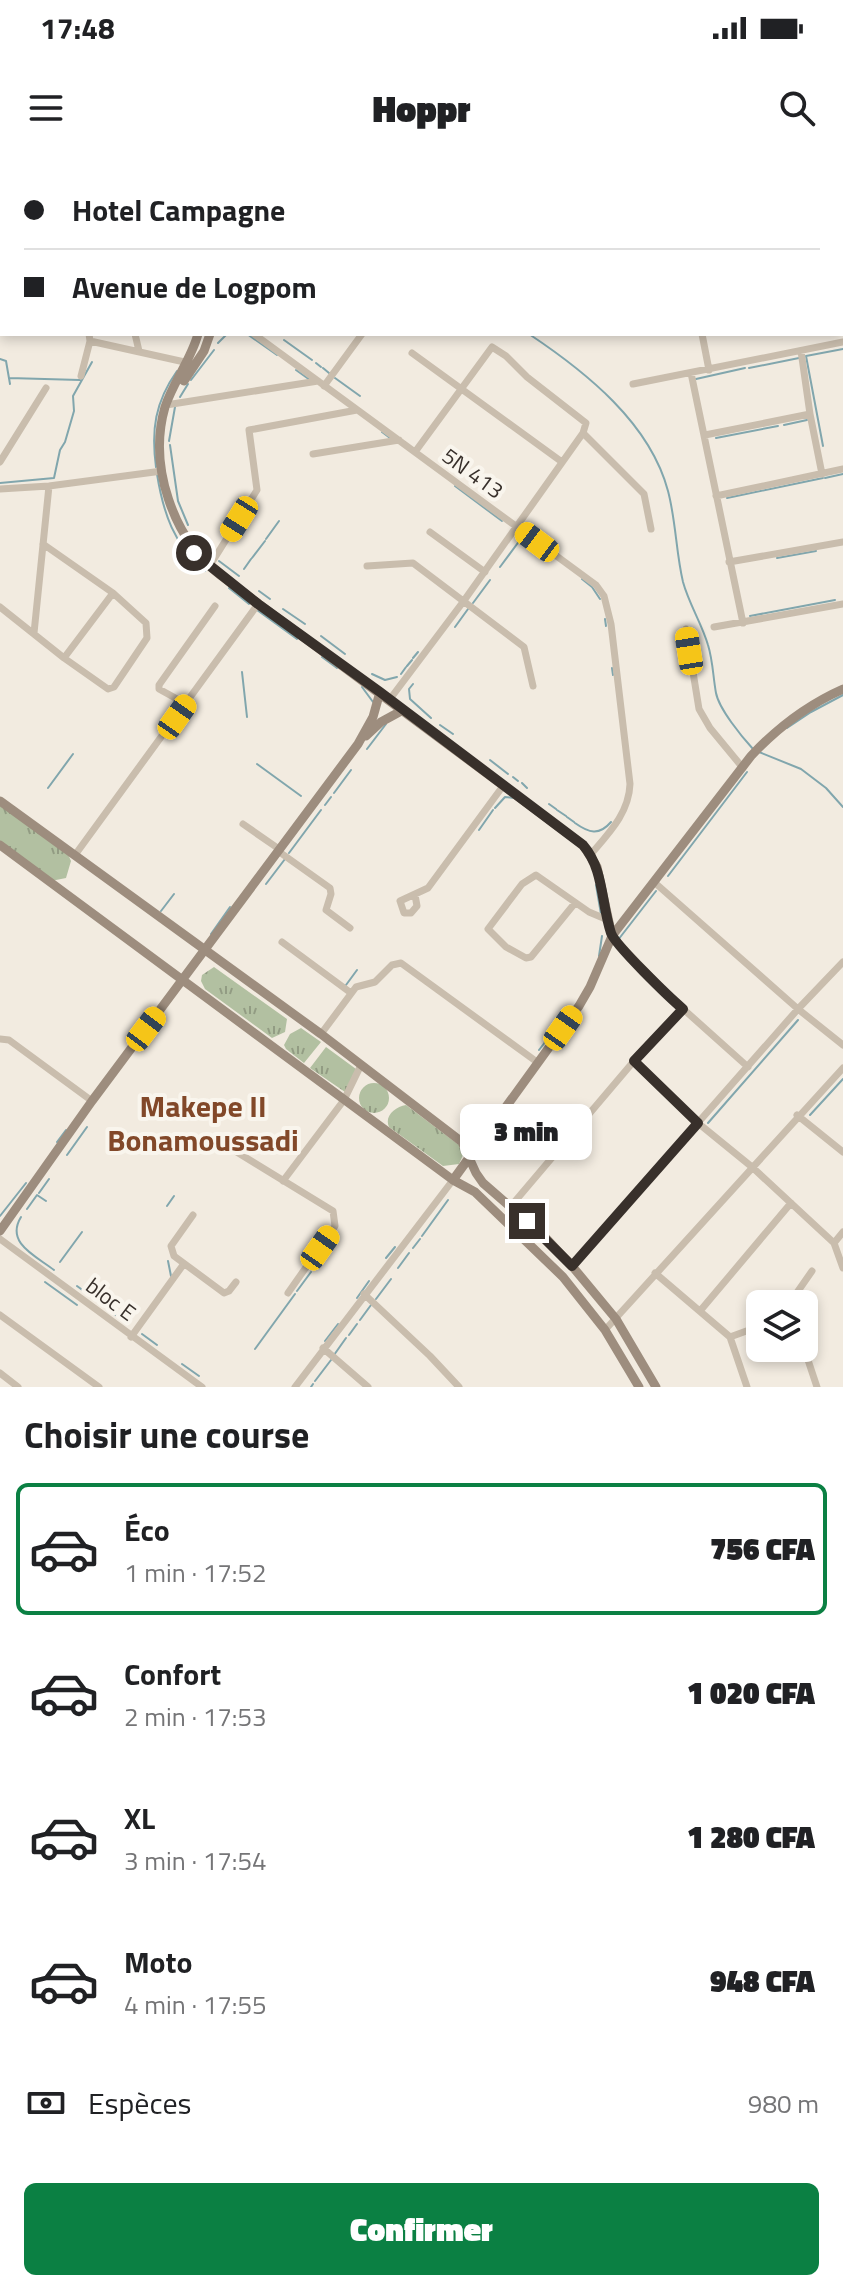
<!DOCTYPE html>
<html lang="fr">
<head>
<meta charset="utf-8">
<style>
  :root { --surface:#fff; --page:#f2f2f2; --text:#202124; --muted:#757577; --line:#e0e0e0; --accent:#0b8043 }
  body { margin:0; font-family:"Titillium Web",sans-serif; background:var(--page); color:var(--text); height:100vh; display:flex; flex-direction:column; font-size:30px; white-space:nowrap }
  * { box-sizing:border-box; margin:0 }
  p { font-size:26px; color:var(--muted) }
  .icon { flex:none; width:44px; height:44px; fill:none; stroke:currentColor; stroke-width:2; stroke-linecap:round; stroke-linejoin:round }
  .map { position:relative; height:1227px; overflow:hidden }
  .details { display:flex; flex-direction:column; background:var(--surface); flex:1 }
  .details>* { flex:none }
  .hud { position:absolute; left:0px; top:0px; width:844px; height:176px; box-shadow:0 4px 12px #0003; display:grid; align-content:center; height:176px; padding:0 24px; background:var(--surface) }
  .tools { position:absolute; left:746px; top:1130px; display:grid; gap:16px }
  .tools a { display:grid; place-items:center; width:72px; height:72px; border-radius:12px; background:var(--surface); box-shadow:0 4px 12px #0003; font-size:40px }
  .end { position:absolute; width:36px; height:36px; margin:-18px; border:10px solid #38302b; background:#fff; box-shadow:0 0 0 4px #fff }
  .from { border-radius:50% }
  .bubble { position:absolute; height:56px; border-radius:12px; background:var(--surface); box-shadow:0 4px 12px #0003; font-size:26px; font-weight:800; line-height:56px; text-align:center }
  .car { position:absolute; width:24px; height:48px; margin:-24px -12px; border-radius:10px; box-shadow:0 0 6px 2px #0007; background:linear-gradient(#f5c518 24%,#345 0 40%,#f5c518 0 76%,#345 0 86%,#f5c518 0) }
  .hud b { display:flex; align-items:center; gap:28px; height:76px; font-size:30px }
  .hud b+b { border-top:2px solid var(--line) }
  .hud i { width:20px; height:20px; background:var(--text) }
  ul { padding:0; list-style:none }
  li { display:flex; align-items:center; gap:24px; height:132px; margin:0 16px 12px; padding:0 8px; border:4px solid transparent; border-radius:12px }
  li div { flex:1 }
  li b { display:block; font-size:30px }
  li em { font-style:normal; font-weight:800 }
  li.active { border-color:var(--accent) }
  li>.icon { width:72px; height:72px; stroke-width:1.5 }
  h2 { padding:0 24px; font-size:36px; line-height:96px }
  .pay { display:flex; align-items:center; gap:20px; height:88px; padding:0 24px; font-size:30px }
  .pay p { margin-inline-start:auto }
  .button { display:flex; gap:16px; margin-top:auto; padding:16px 24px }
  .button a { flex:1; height:92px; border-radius:12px; background:var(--accent); color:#fff; font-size:32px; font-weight:800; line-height:92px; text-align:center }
  .status { display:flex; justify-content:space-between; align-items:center; height:56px; padding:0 40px; background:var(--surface); direction:ltr }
  .status svg { height:22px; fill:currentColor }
  header { display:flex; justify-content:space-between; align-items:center; height:104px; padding:0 24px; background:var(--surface); font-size:36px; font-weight:800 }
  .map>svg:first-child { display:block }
  .grass { fill:url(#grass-tufts) }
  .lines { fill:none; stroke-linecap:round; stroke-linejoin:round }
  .stream { stroke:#81a6ad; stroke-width:2 }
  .street { stroke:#c9bdad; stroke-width:7 }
  .secondary { stroke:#9d8d7e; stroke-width:9 }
  .route { stroke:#38302b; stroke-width:10 }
  .labels { text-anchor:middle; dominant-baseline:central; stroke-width:8; stroke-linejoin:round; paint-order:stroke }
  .street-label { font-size:22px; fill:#38302b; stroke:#f9f5ed }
  .district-label { font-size:30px; font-weight:bold; fill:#824829; stroke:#f9f5ed }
</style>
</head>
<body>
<div class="status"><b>17:48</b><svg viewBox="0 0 49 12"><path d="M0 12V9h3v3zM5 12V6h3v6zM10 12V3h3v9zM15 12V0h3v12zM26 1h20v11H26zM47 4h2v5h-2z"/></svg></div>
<header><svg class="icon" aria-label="menu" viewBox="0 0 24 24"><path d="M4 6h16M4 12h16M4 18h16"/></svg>Hoppr<svg class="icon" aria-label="search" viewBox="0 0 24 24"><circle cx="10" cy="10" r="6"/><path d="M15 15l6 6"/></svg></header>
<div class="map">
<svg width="843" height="1227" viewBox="0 0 843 1227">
  <defs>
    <pattern id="grass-tufts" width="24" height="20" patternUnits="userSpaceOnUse" patternTransform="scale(2)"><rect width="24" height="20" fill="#b2c0a1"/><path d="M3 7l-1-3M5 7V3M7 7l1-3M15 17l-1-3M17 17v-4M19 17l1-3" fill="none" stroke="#929c83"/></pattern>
  </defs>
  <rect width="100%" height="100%" fill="#f2ebe0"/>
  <path class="grass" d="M0 642 67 692 71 701 66 718 51 721 0 685Z
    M214 807 287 859 285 872 272 878 205 829 201 821 202 815Z
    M301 868 321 882 304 903 286 889 284 885 290 874Z
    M326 887 356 909 345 932 310 908Z
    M359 938a15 15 0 1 1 30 0a15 15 0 1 1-30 0Z
    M406 945 459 985 463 995 459 1004 443 1006 389 967C384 956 395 947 406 945Z"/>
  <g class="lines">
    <path class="stream" d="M159 0 160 2
      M176 0V2
      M306 0 307 2
      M760 0 761 2
      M0 141 2 142
      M247 174 277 195
      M276 174 278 175
      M529 174C586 212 650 263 668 331 676 361 676 393 683 422 689 444 702 464 708 485 713 501 713 517 716 533 719 549 742 577 753 589
      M284 180 312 200
      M218 183 227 174
      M0 199 6 201 10 224
      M316 203 321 207
      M323 208 329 213
      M749 208 799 198
      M296 210 310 220
      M9 218 80 220
      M335 218 360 236
      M696 219 745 208
      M191 220 214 190
      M180 237 188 224
      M784 265 807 260
      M382 272 390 278
      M716 278 778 266
      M169 281 175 247
      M170 285 178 341 188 365
      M823 286 806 196 843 189
      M156 307C151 270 155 242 177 211
      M157 314C163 352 174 386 205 411
      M825 318 843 314
      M0 323 54 318 60 290 65 282 74 251 73 236 92 202
      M455 326 502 361
      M727 338 823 318
      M194 375 210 394
      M524 377 537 386
      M266 379 279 361
      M539 387 545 392
      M252 398 265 381
      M777 398 816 391
      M219 401 239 416
      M500 407 520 380
      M244 409 251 399
      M582 419 592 427 600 439
      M229 428 249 444
      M259 431 270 439
      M473 443 490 420
      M283 449 305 464
      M257 450 297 479
      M750 456 835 440
      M605 459 606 466
      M455 467 468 449
      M321 476 345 494
      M322 497 337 508
      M413 498 418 492
      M407 506 412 500
      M612 508 613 515
      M242 512 247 557
      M372 514 385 520 397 517
      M401 514 406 507
      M413 524 409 529 410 539 431 558
      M362 527 373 542
      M440 565 453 574
      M787 568 811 552 843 535
      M367 589 386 564
      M759 592 801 609 826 628 843 647
      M490 600 508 614
      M257 604 301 636
      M513 617 518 621
      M522 623 527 628
      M48 628 73 594
      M334 633 351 610
      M549 644 556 649
      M325 645 331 637
      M495 648 505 637 514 638
      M557 650 566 656
      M567 657 574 662
      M575 663C589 673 599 676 611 662
      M479 670 493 650
      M289 693 321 650
      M668 716 747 612
      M266 724 285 699
      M596 725 601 754
      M161 751 174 734
      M211 774 230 747
      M618 780 656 731
      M599 796 602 776
      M346 825 357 810
      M552 873 570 849
      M539 890 549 877
      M810 955 843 919
      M708 963 798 860
      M57 982 66 970
      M67 995 87 967
      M39 1033 49 1019
      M167 1046 174 1036
      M27 1049 37 1035 46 1041
      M0 1056 26 1023
      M21 1057C5 1083 36 1096 54 1110
      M422 1076 448 1040
      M413 1088 420 1079
      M386 1098 395 1087
      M168 1101 171 1116
      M60 1102 82 1072
      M314 1107 336 1076
      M398 1108 409 1093
      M45 1122 77 1145
      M77 1126 92 1137
      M297 1131 311 1112
      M357 1138 369 1121
      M376 1139 391 1119
      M113 1153 127 1163
      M360 1160 371 1145
      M142 1174 157 1185
      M349 1175 357 1164
      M325 1181 338 1164
      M255 1189 295 1134
      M334 1195 346 1178
      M182 1204 199 1216
      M315 1221 331 1200
      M311 1227 313 1224"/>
    <path class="street" d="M254 0 255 2
      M443 0 444 2
      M535 0V2
      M89 174 90 181 189 203
      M135 174 139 191
      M254 174 596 425 604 436 611 464 630 624C629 653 609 673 591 694
      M702 174 709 210
      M801 191 810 254 822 314
      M412 193 562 302
      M691 213 743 463
      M81 216 90 181
      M633 224 843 182
      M324 226 362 174
      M166 245 318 221
      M583 273 644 334 651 369
      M705 275 810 254
      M313 294 399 280
      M0 302 46 228
      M0 329 49 326 162 311
      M716 336 843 309
      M430 372 485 412
      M729 402 843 382
      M367 406 413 403 524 487 533 526
      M209 407 257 330 249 270 357 250
      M0 447 64 498 108 529 114 527 147 478 146 463 113 433 43 384
      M714 467 843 444
      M686 469 699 549 710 568 743 608
      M34 473 49 326
      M64 498 113 433
      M390 539 463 442 583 273 586 263 527 217 506 196 492 187 415 292
      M186 544 159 529V525L215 446
      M243 664 279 689
      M278 691 330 728 331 734 326 750 350 768
      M75 695 258 444
      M654 722 798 849 843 885
      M415 735 417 746 411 753H404L400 741 428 728 503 626
      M575 743 531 797 526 798 506 787 488 769 522 724 536 715 589 752 608 760
      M612 776 671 838 748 907
      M282 782 351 833
      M321 874 356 827 375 822 392 805 401 803 537 902
      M0 879 9 880 92 941
      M634 901 683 849
      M797 955 843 992
      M227 986 333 1051 335 1066 288 1133
      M283 1021 344 940 361 905
      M511 1046 634 901 698 963 752 1007 834 1083 843 1108
      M193 1055 171 1086 174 1096 224 1133 229 1131 236 1122
      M0 1079 202 1227
      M834 1083 843 1072
      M572 1106 798 849 843 802
      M655 1113 730 1177 747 1227
      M364 1134 430 1196 459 1227
      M789 1144 812 1111
      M700 1151 791 1043
      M0 1155 99 1227
      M605 1170 843 908
      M131 1177 183 1105
      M730 1177 760 1166
      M323 1188 368 1227
      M804 1188 817 1227
      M0 1213 18 1227
      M295 1227 453 1020"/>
    <path class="secondary" d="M164 0 165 2
      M198 174C191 200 173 222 165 247 148 306 173 378 220 415L583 685 597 707 612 776
      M184 221 204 191 210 174
      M366 576 381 562 403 550
      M0 641 321 874 462 982 476 1013 483 1023 544 1076 572 1106 616 1159 656 1227
      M0 685 453 1020 475 1032 563 1117 605 1170 639 1227
      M453 1020 579 846 590 827 612 776 751 596C778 567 807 545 843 529
      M0 1071 92 941 358 584 373 557 380 532"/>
  </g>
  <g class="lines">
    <path class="route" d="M194 393 258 444 380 532 583 685C604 709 601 743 611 773 615 785 670 838 683 849L634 901 698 963 572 1106 527 1061"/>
  </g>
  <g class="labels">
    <g class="street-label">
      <text transform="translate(473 313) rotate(36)">5N 413</text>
      <text transform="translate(111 1139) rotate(37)">bloc E</text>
    </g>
    <g class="district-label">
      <text x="203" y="946">Makepe II<tspan x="203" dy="34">Bonamoussadi</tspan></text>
    </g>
  </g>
</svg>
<div class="tools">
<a><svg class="icon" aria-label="layers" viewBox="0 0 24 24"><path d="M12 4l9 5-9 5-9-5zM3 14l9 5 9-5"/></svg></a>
</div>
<i class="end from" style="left:194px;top:393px"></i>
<i class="end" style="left:527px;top:1061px"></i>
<div class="bubble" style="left:460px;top:944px;width:132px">3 min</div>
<i class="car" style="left:239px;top:359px;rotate:212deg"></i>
<i class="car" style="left:537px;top:382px;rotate:307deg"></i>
<i class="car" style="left:689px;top:491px;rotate:351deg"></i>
<i class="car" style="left:177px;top:557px;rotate:35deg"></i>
<i class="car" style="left:563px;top:868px;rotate:35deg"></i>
<i class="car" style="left:146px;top:869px;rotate:37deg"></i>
<i class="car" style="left:320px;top:1088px;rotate:35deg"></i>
<div class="hud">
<b><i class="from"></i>Hotel Campagne</b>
<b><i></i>Avenue de Logpom</b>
</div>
</div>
<section class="details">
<h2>Choisir une course</h2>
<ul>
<li class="active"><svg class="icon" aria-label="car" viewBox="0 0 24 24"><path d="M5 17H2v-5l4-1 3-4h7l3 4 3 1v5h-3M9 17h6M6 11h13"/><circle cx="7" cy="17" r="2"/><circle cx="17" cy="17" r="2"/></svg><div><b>Éco</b><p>1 min · 17:52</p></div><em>756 CFA</em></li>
<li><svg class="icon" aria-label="car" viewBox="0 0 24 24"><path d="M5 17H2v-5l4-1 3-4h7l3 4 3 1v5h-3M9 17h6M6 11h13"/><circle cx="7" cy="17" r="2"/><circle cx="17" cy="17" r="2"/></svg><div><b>Confort</b><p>2 min · 17:53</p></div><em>1 020 CFA</em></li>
<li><svg class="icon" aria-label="car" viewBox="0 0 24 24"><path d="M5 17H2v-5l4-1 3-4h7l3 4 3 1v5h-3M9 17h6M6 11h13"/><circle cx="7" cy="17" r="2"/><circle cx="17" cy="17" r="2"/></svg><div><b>XL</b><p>3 min · 17:54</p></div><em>1 280 CFA</em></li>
<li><svg class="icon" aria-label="car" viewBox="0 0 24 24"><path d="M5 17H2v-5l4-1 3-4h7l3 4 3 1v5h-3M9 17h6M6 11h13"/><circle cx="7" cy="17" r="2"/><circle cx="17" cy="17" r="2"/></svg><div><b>Moto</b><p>4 min · 17:55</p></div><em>948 CFA</em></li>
</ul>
<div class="pay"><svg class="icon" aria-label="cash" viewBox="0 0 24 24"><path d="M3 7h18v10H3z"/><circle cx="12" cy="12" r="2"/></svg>Espèces<p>980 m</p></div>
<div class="button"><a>Confirmer</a></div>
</section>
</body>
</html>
